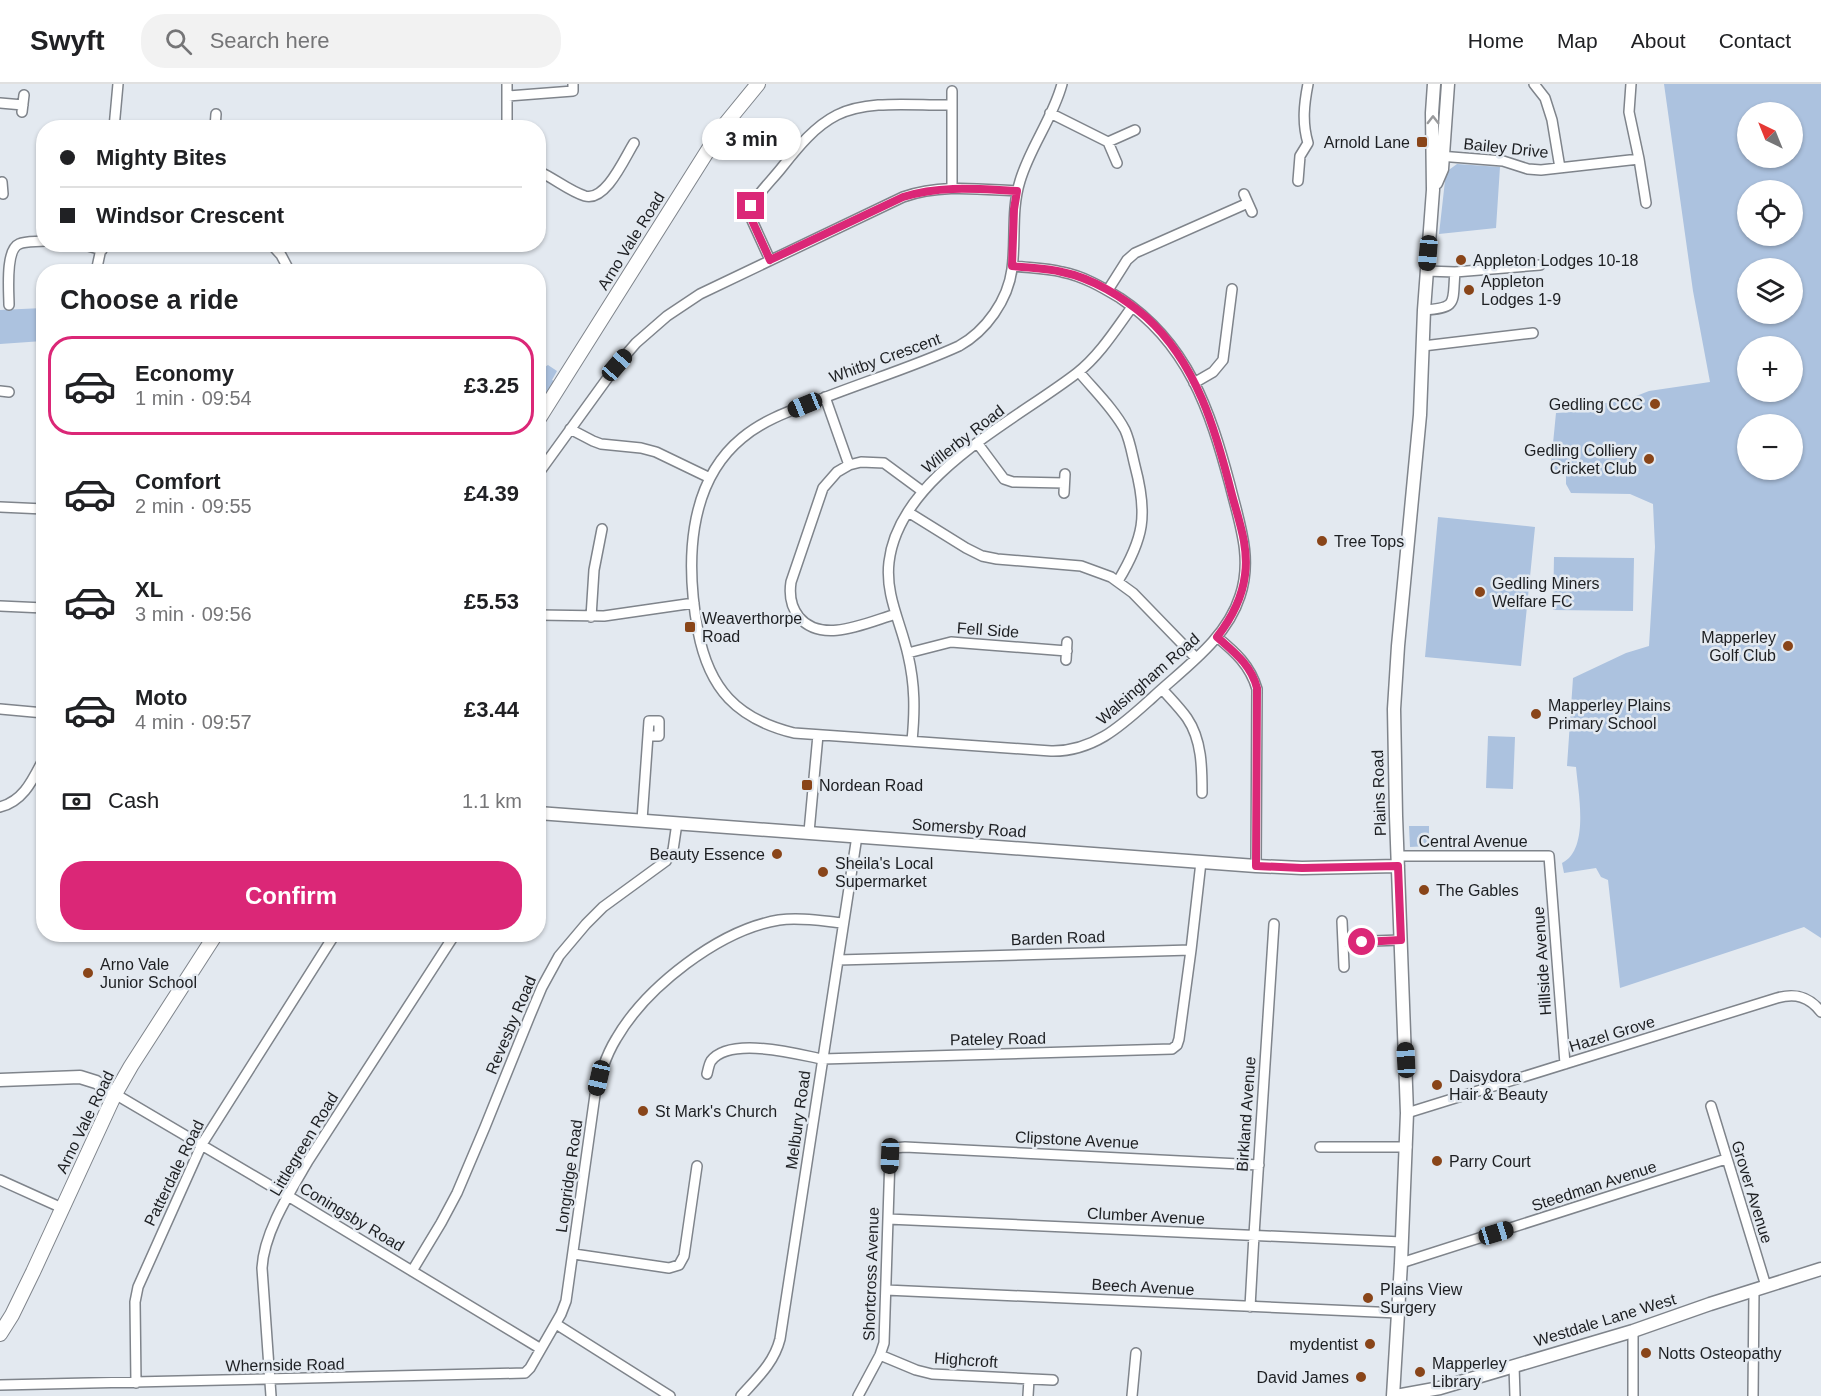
<!DOCTYPE html>
<html lang="en">
<head>
<meta charset="utf-8">
<style>
  :root { --surface:#fff; --page:#f2f2f2; --text:#202124; --muted:#757577; --line:#e0e0e0; --accent:#db2777 }
  body { margin:0; font-family:Arial,sans-serif; background:var(--page); color:var(--text); height:100vh; display:flex; flex-direction:column; font-size:22px; white-space:nowrap }
  * { box-sizing:border-box; margin:0 }
  p { font-size:20px; color:var(--muted) }
  .icon { flex:none; width:33px; height:33px; fill:none; stroke:currentColor; stroke-width:2; stroke-linecap:round; stroke-linejoin:round }
  .map { position:relative; flex:1; overflow:hidden }
  .sheet { position:absolute; left:36px; top:180px; width:510px; height:678px; display:flex; flex-direction:column; background:var(--surface); border-radius:24px; box-shadow:0 2px 4px #0004 }
  .sheet>* { flex:none }
  .hud { position:absolute; left:36px; top:36px; width:510px; height:132px; border-radius:24px; box-shadow:0 2px 4px #0004; display:grid; align-content:center; height:132px; padding:0 24px; background:var(--surface) }
  .needle { width:39px; rotate:317deg }
  .controls { position:absolute; left:1737px; top:18px; display:grid; gap:12px }
  .controls a { display:grid; place-items:center; width:66px; height:66px; border-radius:50%; background:var(--surface); box-shadow:0 2px 4px #0004; font-size:30px }
  .end { position:absolute; width:27px; height:27px; margin:-14px; border:8px solid #db2777; background:#fff; box-shadow:0 0 0 3px #fff }
  .from { border-radius:50% }
  .bubble { position:absolute; height:42px; border-radius:21px; background:var(--surface); box-shadow:0 2px 4px #0004; font-size:20px; font-weight:700; line-height:42px; text-align:center }
  .car { position:absolute; width:18px; height:36px; margin:-18px -9px; border-radius:8px; box-shadow:0 0 4px 2px #0007; background:linear-gradient(#222 24%,#8ab4d8 0 40%,#222 0 76%,#8ab4d8 0 86%,#222 0) }
  .hud b { display:flex; align-items:center; gap:21px; height:57px; font-size:22px }
  .hud b+b { border-top:2px solid var(--line) }
  .hud i { width:15px; height:15px; background:var(--text) }
  ul { padding:0; list-style:none }
  li { display:flex; align-items:center; gap:18px; height:99px; margin:0 12px 9px; padding:0 12px; border:3px solid transparent; border-radius:24px }
  li div { flex:1 }
  li b { display:block; font-size:22px }
  li em { font-style:normal; font-weight:700 }
  li.on { border-color:var(--accent) }
  li>.icon { width:54px; height:54px; stroke-width:1.5 }
  h2 { padding:0 24px; font-size:27px; line-height:72px }
  .pay { display:flex; align-items:center; gap:15px; height:66px; padding:0 24px; font-size:22px }
  .pay p { margin-inline-start:auto }
  .button { display:flex; gap:12px; margin-top:auto; padding:12px 24px }
  .button a { flex:1; height:69px; border-radius:24px; background:var(--accent); color:#fff; font-size:24px; font-weight:700; line-height:69px; text-align:center }
  header { display:flex; align-items:center; gap:36px; box-sizing:border-box; height:84px; padding:0 30px; background:var(--surface); border-bottom:2px solid var(--line) }
  header strong { font-size:28px }
  nav { display:flex; gap:33px; margin-inline-start:auto; font-size:21px }
  .search { width:420px; height:54px; background:var(--page); display:flex; align-items:center; gap:15px; box-sizing:border-box; padding:0 21px; border-radius:24px; color:var(--muted); font-size:22px }
  .map>svg:first-child { display:block }
  .green { fill:#acc2df; fill-rule:evenodd }
  .lines { fill:none; stroke-linecap:round; stroke-linejoin:round }
  .street-casing { stroke:#7f848b; stroke-width:12 }
  .secondary-casing { stroke:#7f848b; stroke-width:15 }
  .primary-casing { stroke:#7f848b; stroke-width:16 }
  .street { stroke:#fff; stroke-width:9 }
  .secondary { stroke:#fff; stroke-width:12 }
  .primary { stroke:#fff; stroke-width:14 }
  .oneway { stroke:#999a9c }
  .route { stroke:#db2777; stroke-width:8 }
  .poi-dot { fill:#894519; stroke:#e3e9f0; stroke-width:2 }
  .labels { text-anchor:middle; dominant-baseline:central; stroke-width:5; stroke-linejoin:round; paint-order:stroke }
  .poi-label { font-size:16px; fill:#1d1f22; stroke:#e3e9f0; text-anchor:start }
  .street-label { font-size:16px; fill:#1d1f22; stroke:#e3e9f0 }
</style>
</head>
<body>
<header>
<strong>Swyft</strong>
<div class="search"><svg class="icon" aria-label="search" viewBox="0 0 24 24"><circle cx="10" cy="10" r="6"/><path d="M15 15l6 6"/></svg>Search here</div>
<nav><a>Home</a><a>Map</a><a>About</a><a>Contact</a></nav>
</header>
<div class="map">
<svg width="1821" height="1312" viewBox="0 0 1821 1312">
  <rect width="100%" height="100%" fill="#e3e9f0"/>
  <path class="green" d="M1664 0H1821V854L1804 843 1620 904 1608 796 1601 793 1596 784 1564 789 1562 779C1590 765 1578 708 1576 683L1567 682 1573 594 1626 569 1649 562 1655 463 1653 420 1630 410 1571 409 1566 400V392L1550 390 1556 329 1573 328 1578 323 1626 316 1649 307 1710 298 1693 207ZM1748 28H1792V74H1748ZM1748 106H1792V152H1748ZM1748 184H1792V230H1748ZM1748 262H1792V308H1748ZM1748 340H1792V386H1748Z
    M1457 80 1500 83 1496 144 1439 150 1446 88Z
    M43 224V257L0 260V226Z
    M548 281 557 287 552 296 556 298 539 325C539 311 533 289 548 281Z
    M1438 433 1535 443 1521 582 1425 573Z
    M1554 473 1634 474 1633 527 1553 526Z
    M1488 652 1515 653 1513 705 1486 704Z
    M1409 742H1429V762L1410 763Z"/>
  <g class="lines">
    <defs>
      <path id="street" d="M1534 0 1545 14 1552 36 1560 84
        M1631 0 1629 28 1639 75
        M508 12 573 7V0
        M0 19 23 21
        M952 21V7
        M22 28 24 11
        M1050 29 1108 58
        M114 44 118 0
        M215 44 216 30
        M507 44V0
        M1439 72 1503 77 1528 85 1541 86 1639 75 1646 119
        M1117 79 1108 58 1135 46
        M538 87C554 94 569 107 585 112 606 118 625 73 634 59
        M1298 97 1300 72 1308 59C1302 39 1304 20 1308 0
        M2 98 3 110
        M1244 110 1252 128
        M81 160 102 166
        M271 160 281 171 290 188
        M770 176 750 132 751 122C759 108 773 95 783 82 798 63 815 42 837 31 870 15 916 22 952 21V104
        M1013 182C1029 184 1046 184 1062 188 1083 192 1102 203 1120 214 1188 259 1210 326 1230 401 1239 438 1253 474 1240 512 1226 556 1184 584 1152 614 1122 641 1094 668 1051 667L794 649C737 635 709 605 698 547 686 482 686 400 742 354 762 337 787 328 811 319 860 299 911 284 959 262 986 247 1008 216 1012 185 1016 155 1011 126 1020 97 1030 63 1053 34 1062 0
        M1426 187 1455 188
        M96 188 102 160
        M1108 206 1127 176 1135 169 1248 119
        M9 221C9 208 5 166 19 160 26 157 36 158 44 157
        M1424 226C1459 224 1452 218 1455 188L1540 181
        M1423 262 1533 249
        M1079 288C1094 306 1114 325 1125 346 1130 357 1132 370 1135 382 1148 431 1144 454 1118 497
        M1194 299 1213 288 1223 276 1232 205
        M0 307 9 308
        M825 313 849 381
        M570 345 593 357 601 360 641 364 656 368 710 394
        M978 360 1004 395 1013 398 1064 399
        M538 390 617 281 636 259 667 232 700 210 903 113C940 100 978 105 1017 107
        M1064 409 1065 390
        M0 423 44 425
        M908 428 966 464 982 472 997 475 1081 482 1111 493 1133 509 1196 574
        M0 522 44 524
        M896 530C868 538 822 561 799 533 791 523 789 511 791 498L823 404 837 388 849 381 861 378 884 379 922 407
        M538 531 604 532 694 519
        M591 533 594 486 602 445
        M1217 553C1235 568 1250 581 1257 605L1256 782
        M908 569 951 558 1067 567
        M1066 576 1067 558
        M1162 605C1170 614 1180 624 1187 634 1202 656 1202 684 1202 709
        M0 625 44 629
        M912 657C915 626 915 601 908 571 901 539 885 511 889 478 899 392 1015 337 1077 289 1099 272 1116 245 1132 223
        M0 723C24 717 33 695 44 674
        M642 736 649 637H659V652H648
        M809 748 818 651
        M1397 772H1549L1565 980
        M1342 837 1344 883
        M1343 858 1401 856
        M838 876 1191 866 1201 778
        M707 990C708 986 709 980 711 977 730 952 796 970 822 975L1172 965 1177 961 1179 955 1191 866
        M115 1010 288 1112 541 1265
        M1711 1022 1766 1202
        M1407 1029 1777 914C1795 909 1809 912 1821 928
        M1320 1063H1407
        M0 1096 62 1124
        M888 1135 1402 1158
        M574 1170 669 1184 679 1181 684 1172 697 1082
        M1401 1179 1726 1075
        M412 1187 441 1139 457 1109 485 1043 529 934 542 903 559 872 586 840 603 823 666 777 673 766 677 739
        M886 1206 1398 1229
        M1250 1223 1254 1151 1274 840
        M556 1240 670 1312
        M880 1271 916 1286 932 1290 1053 1296
        M1514 1282 1515 1312
        M136 1299 135 1218 138 1203 202 1060 335 850
        M0 1301 525 1289 530 1284 561 1230 566 1217 595 1011C600 992 605 973 616 955 646 903 719 846 779 836 800 833 822 837 843 839
        M271 1312 262 1184C264 1148 290 1108 308 1077L455 850
        M741 1312C757 1294 774 1279 780 1255L857 752
        M858 1312 880 1271 884 1259 890 1072 894 1064 905 1063 1259 1081
        M1028 1312 1029 1295
        M1132 1312 1136 1269
        M1633 1312V1247
        M1753 1312 1754 1206"/>
      <path id="secondary" d="M1436 99 1442 85 1448 0
        M538 729 1256 782 1302 784 1398 782
        M0 996 80 993 96 998 115 1010
        M1393 1312 1401 1179 1407 1029 1396 732 1394 625 1398 562 1420 331 1424 226 1433 106 1432 29 1434 0
        M1396 1312 1440 1304 1633 1247 1710 1220 1821 1185"/>
      <path id="primary" d="M538 336 722 44 758 0
        M0 1250 12 1231 33 1188 115 1010 131 982 216 850"/>
    </defs>
    <use href="#street" class="street-casing"/>
    <use href="#secondary" class="secondary-casing"/>
    <use href="#primary" class="primary-casing"/>
    <use href="#street" class="street"/>
    <use href="#secondary" class="secondary"/>
    <use href="#primary" class="primary"/>
  </g>
  <defs><path id="oneway-chevron" d="M-2-3.5L2.5 0L-2 3.5" fill="none" stroke-width="1.6" stroke-linecap="round" stroke-linejoin="round" transform="scale(1.5)"/></defs>
  <use class="oneway" href="#oneway-chevron" transform="translate(1433 36) rotate(-90)"/>
  <g class="lines">
    <path class="route" d="M751 122 750 132 770 176 903 113C941 101 978 105 1017 107L1014 125 1012 182C1029 184 1046 184 1062 188 1092 194 1123 213 1146 233 1197 279 1216 347 1232 411 1239 437 1249 464 1245 491 1242 515 1231 535 1217 553 1235 569 1251 581 1257 604L1256 782 1302 784 1398 782 1401 856 1362 858"/>
  </g>
  <g class="poi-dot">
    <rect x="1416" y="52" width="12" height="12" rx="3"/>
    <circle cx="1461" cy="176" r="6"/>
    <circle cx="1469" cy="206" r="6"/>
    <circle cx="1655" cy="320" r="6"/>
    <circle cx="1649" cy="375" r="6"/>
    <circle cx="1322" cy="457" r="6"/>
    <circle cx="1480" cy="508" r="6"/>
    <rect x="684" y="537" width="12" height="12" rx="3"/>
    <circle cx="1788" cy="562" r="6"/>
    <circle cx="1536" cy="630" r="6"/>
    <rect x="801" y="695" width="12" height="12" rx="3"/>
    <circle cx="777" cy="770" r="6"/>
    <circle cx="823" cy="788" r="6"/>
    <circle cx="1424" cy="806" r="6"/>
    <circle cx="88" cy="889" r="6"/>
    <circle cx="1437" cy="1001" r="6"/>
    <circle cx="643" cy="1027" r="6"/>
    <circle cx="1437" cy="1077" r="6"/>
    <circle cx="1368" cy="1214" r="6"/>
    <circle cx="1370" cy="1260" r="6"/>
    <circle cx="1646" cy="1269" r="6"/>
    <circle cx="1420" cy="1288" r="6"/>
    <circle cx="1361" cy="1293" r="6"/>
  </g>
  <g class="labels">
    <g class="poi-label">
      <text x="1410" y="58" text-anchor="end">Arnold Lane</text>
      <text x="1473" y="176">Appleton Lodges 10-18</text>
      <text x="1481" y="197">Appleton<tspan x="1481" dy="18">Lodges 1-9</tspan></text>
      <text x="1643" y="320" text-anchor="end">Gedling CCC</text>
      <text x="1637" y="366" text-anchor="end">Gedling Colliery<tspan x="1637" dy="18">Cricket Club</tspan></text>
      <text x="1334" y="457">Tree Tops</text>
      <text x="1492" y="499">Gedling Miners<tspan x="1492" dy="18">Welfare FC</tspan></text>
      <text x="702" y="534">Weaverthorpe<tspan x="702" dy="18">Road</tspan></text>
      <text x="1776" y="553" text-anchor="end">Mapperley<tspan x="1776" dy="18">Golf Club</tspan></text>
      <text x="1548" y="621">Mapperley Plains<tspan x="1548" dy="18">Primary School</tspan></text>
      <text x="819" y="701">Nordean Road</text>
      <text x="765" y="770" text-anchor="end">Beauty Essence</text>
      <text x="835" y="779">Sheila's Local<tspan x="835" dy="18">Supermarket</tspan></text>
      <text x="1436" y="806">The Gables</text>
      <text x="100" y="880">Arno Vale<tspan x="100" dy="18">Junior School</tspan></text>
      <text x="1449" y="992">Daisydora<tspan x="1449" dy="18">Hair &amp; Beauty</tspan></text>
      <text x="655" y="1027">St Mark's Church</text>
      <text x="1449" y="1077">Parry Court</text>
      <text x="1380" y="1205">Plains View<tspan x="1380" dy="18">Surgery</tspan></text>
      <text x="1358" y="1260" text-anchor="end">mydentist</text>
      <text x="1658" y="1269">Notts Osteopathy</text>
      <text x="1432" y="1279">Mapperley<tspan x="1432" dy="18">Library</tspan></text>
      <text x="1349" y="1293" text-anchor="end">David James</text>
    </g>
    <g class="street-label">
      <text transform="translate(1506 64) rotate(6)">Bailey Drive</text>
      <text transform="translate(631 157) rotate(-58)">Arno Vale Road</text>
      <text transform="translate(885 274) rotate(-20)">Whitby Crescent</text>
      <text transform="translate(963 355) rotate(-38)">Willerby Road</text>
      <text transform="translate(988 546) rotate(4)">Fell Side</text>
      <text transform="translate(1148 595) rotate(-41)">Walsingham Road</text>
      <text transform="translate(1379 709) rotate(-92)">Plains Road</text>
      <text transform="translate(969 744) rotate(4)">Somersby Road</text>
      <text x="1473" y="757">Central Avenue</text>
      <text transform="translate(1058 854) rotate(-2)">Barden Road</text>
      <text transform="translate(1542 877) rotate(-94)">Hillside Avenue</text>
      <text transform="translate(511 941) rotate(-67)">Revesby Road</text>
      <text transform="translate(1612 950) rotate(-17)">Hazel Grove</text>
      <text transform="translate(998 955) rotate(-1)">Pateley Road</text>
      <text transform="translate(1246 1030) rotate(-86)">Birkland Avenue</text>
      <text transform="translate(798 1036) rotate(-82)">Melbury Road</text>
      <text transform="translate(85 1038) rotate(-64)">Arno Vale Road</text>
      <text transform="translate(1077 1056) rotate(3)">Clipstone Avenue</text>
      <text transform="translate(304 1060) rotate(-59)">Littlegreen Road</text>
      <text transform="translate(174 1089) rotate(-64)">Patterdale Road</text>
      <text transform="translate(569 1092) rotate(-82)">Longridge Road</text>
      <text transform="translate(1594 1102) rotate(-18)">Steedman Avenue</text>
      <text transform="translate(1752 1108) rotate(73)">Grover Avenue</text>
      <text transform="translate(1146 1132) rotate(3)">Clumber Avenue</text>
      <text transform="translate(352 1133) rotate(31)">Coningsby Road</text>
      <text transform="translate(871 1190) rotate(-88)">Shortcross Avenue</text>
      <text transform="translate(1143 1203) rotate(3)">Beech Avenue</text>
      <text transform="translate(1605 1236) rotate(-17)">Westdale Lane West</text>
      <text transform="translate(966 1276) rotate(4)">Highcroft</text>
      <text transform="translate(285 1281) rotate(-1)">Whernside Road</text>
    </g>
  </g>
</svg>
<div class="controls">
<a><svg class="needle" viewBox="-14 -14 28 28"><path d="M0-13l5 13h-10z" fill="#e53935"/><path d="M0 13l5-13h-10z" fill="#757577"/></svg></a>
<a><svg class="icon" aria-label="locate" viewBox="0 0 24 24"><circle cx="12" cy="12" r="6"/><path d="M12 2v4M12 18v4M2 12h4M18 12h4"/></svg></a>
<a><svg class="icon" aria-label="layers" viewBox="0 0 24 24"><path d="M12 4l9 5-9 5-9-5zM3 14l9 5 9-5"/></svg></a>
<a>+</a>
<a>−</a>
</div>
<i class="end from" style="left:1362px;top:858px"></i>
<i class="end" style="left:751px;top:122px"></i>
<div class="bubble" style="left:702px;top:34px;width:99px">3 min</div>
<i class="car" style="left:1428px;top:169px;rotate:185deg"></i>
<i class="car" style="left:617px;top:281px;rotate:41deg"></i>
<i class="car" style="left:805px;top:321px;rotate:248deg"></i>
<i class="car" style="left:1406px;top:976px;rotate:357deg"></i>
<i class="car" style="left:599px;top:994px;rotate:193deg"></i>
<i class="car" style="left:890px;top:1072px;rotate:182deg"></i>
<i class="car" style="left:1496px;top:1149px;rotate:73deg"></i>
<div class="hud">
<b><i class="from"></i>Mighty Bites</b>
<b><i></i>Windsor Crescent</b>
</div>
<section class="sheet">
<h2>Choose a ride</h2>
<ul>
<li class="on"><svg class="icon" aria-label="car" viewBox="0 0 24 24"><path d="M5 17H2v-5l4-1 3-4h7l3 4 3 1v5h-3M9 17h6M6 11h13"/><circle cx="7" cy="17" r="2"/><circle cx="17" cy="17" r="2"/></svg><div><b>Economy</b><p>1 min · 09:54</p></div><em>£3.25</em></li>
<li><svg class="icon" aria-label="car" viewBox="0 0 24 24"><path d="M5 17H2v-5l4-1 3-4h7l3 4 3 1v5h-3M9 17h6M6 11h13"/><circle cx="7" cy="17" r="2"/><circle cx="17" cy="17" r="2"/></svg><div><b>Comfort</b><p>2 min · 09:55</p></div><em>£4.39</em></li>
<li><svg class="icon" aria-label="car" viewBox="0 0 24 24"><path d="M5 17H2v-5l4-1 3-4h7l3 4 3 1v5h-3M9 17h6M6 11h13"/><circle cx="7" cy="17" r="2"/><circle cx="17" cy="17" r="2"/></svg><div><b>XL</b><p>3 min · 09:56</p></div><em>£5.53</em></li>
<li><svg class="icon" aria-label="car" viewBox="0 0 24 24"><path d="M5 17H2v-5l4-1 3-4h7l3 4 3 1v5h-3M9 17h6M6 11h13"/><circle cx="7" cy="17" r="2"/><circle cx="17" cy="17" r="2"/></svg><div><b>Moto</b><p>4 min · 09:57</p></div><em>£3.44</em></li>
</ul>
<div class="pay"><svg class="icon" aria-label="cash" viewBox="0 0 24 24"><path d="M3 7h18v10H3z"/><circle cx="12" cy="12" r="2"/></svg>Cash<p>1.1 km</p></div>
<div class="button"><a>Confirm</a></div>
</section>
</div>
</body>
</html>
